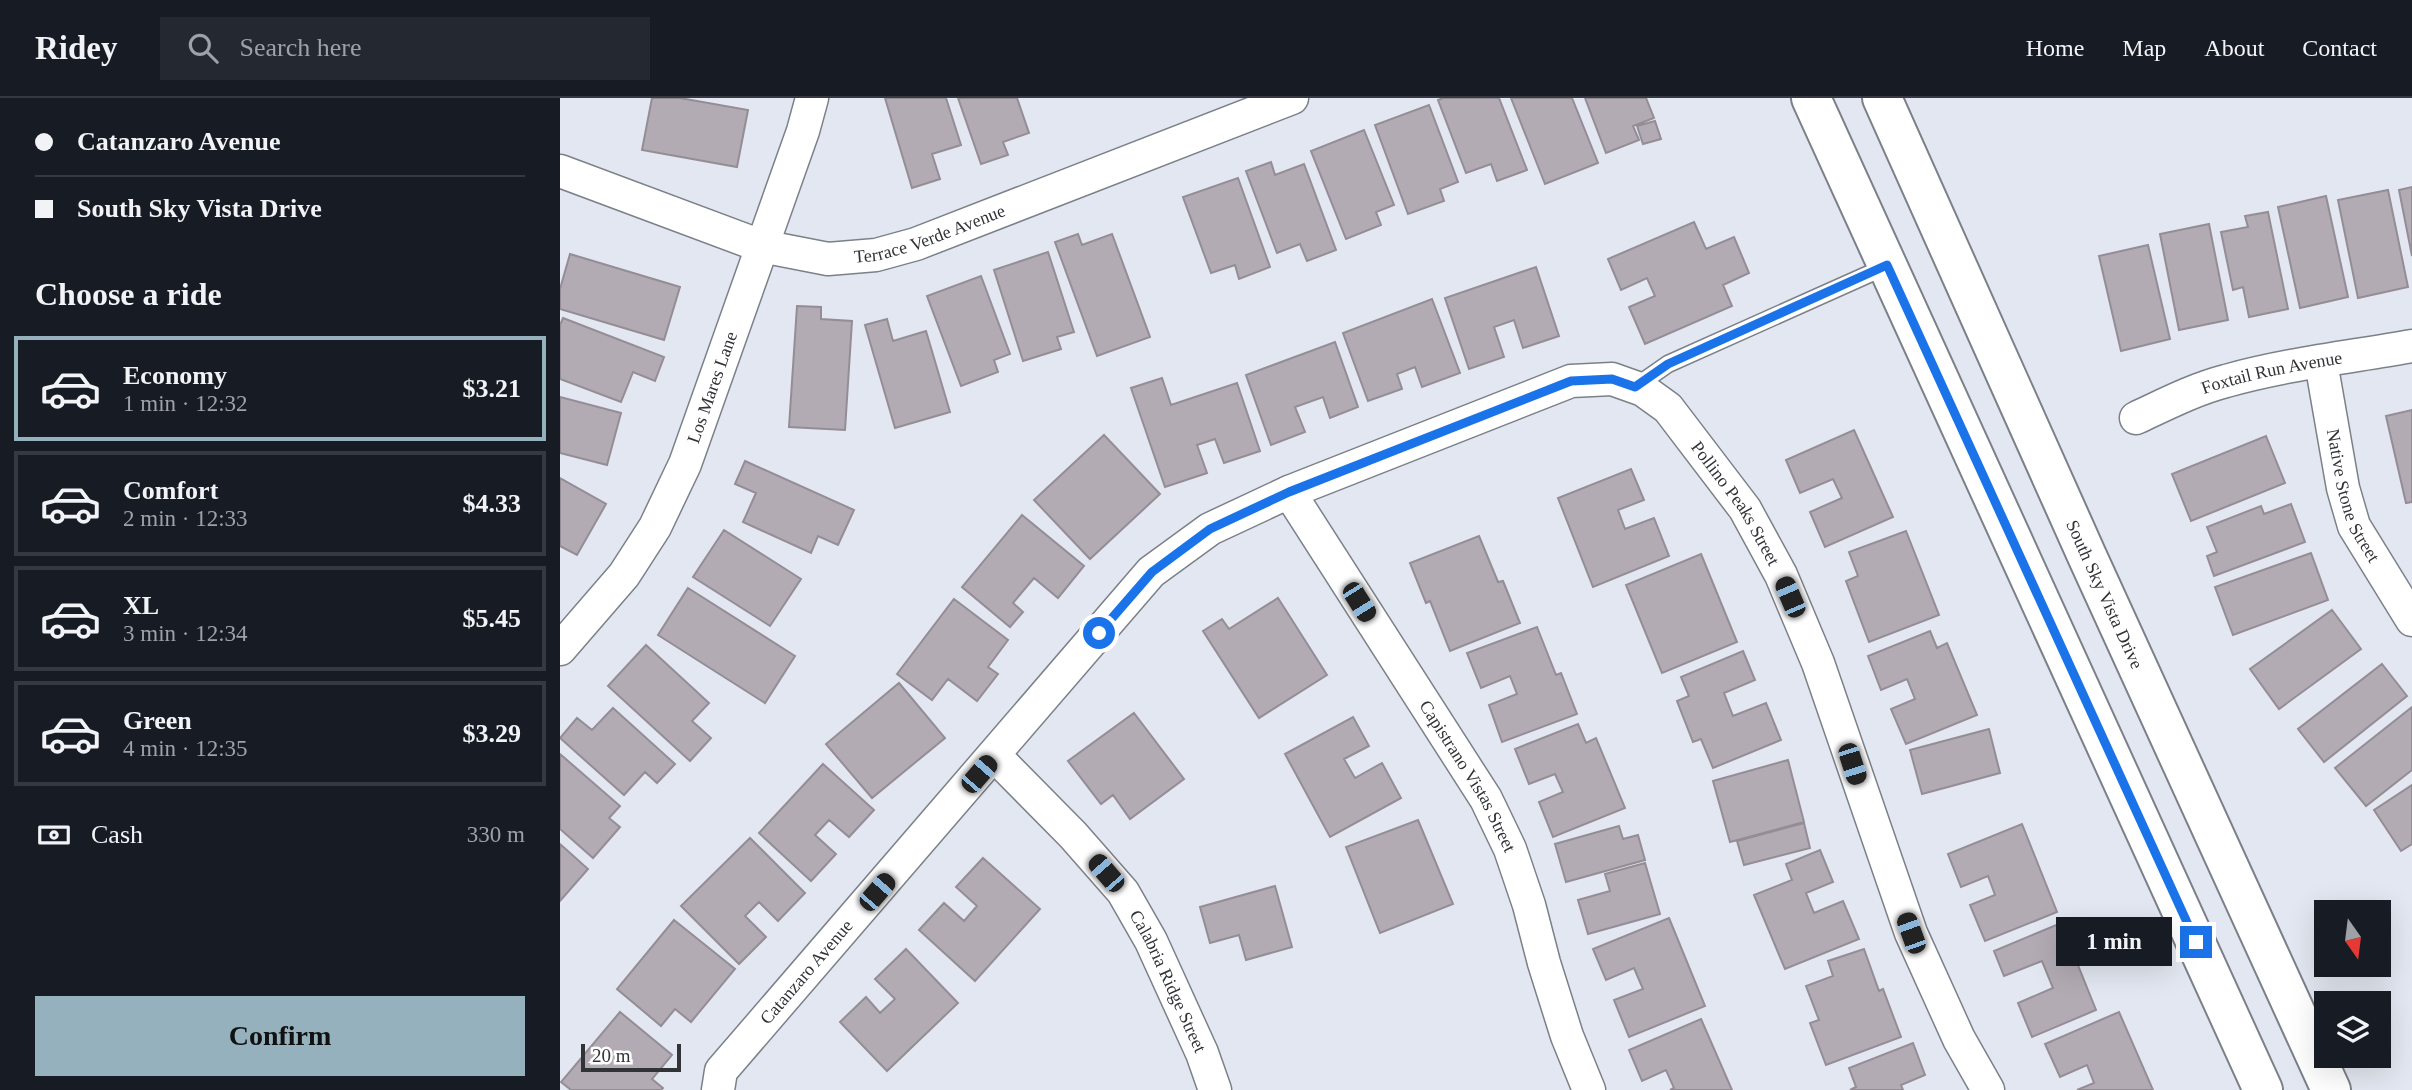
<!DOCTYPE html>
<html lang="en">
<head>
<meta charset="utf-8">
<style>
  :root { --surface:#171b24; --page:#242831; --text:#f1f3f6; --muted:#9ea1a6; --line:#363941; --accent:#94b1bd }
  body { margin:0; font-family:Georgia,serif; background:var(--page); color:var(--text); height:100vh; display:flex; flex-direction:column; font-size:26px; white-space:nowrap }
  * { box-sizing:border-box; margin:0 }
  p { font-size:23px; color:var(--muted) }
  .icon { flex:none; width:38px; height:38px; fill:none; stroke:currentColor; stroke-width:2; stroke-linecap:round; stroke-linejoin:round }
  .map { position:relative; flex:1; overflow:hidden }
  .drawer { display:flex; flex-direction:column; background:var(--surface); width:560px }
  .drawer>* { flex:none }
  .banner { display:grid; align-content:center; height:154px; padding:0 35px; background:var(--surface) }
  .needle { width:46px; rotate:166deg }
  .controls { position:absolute; left:1754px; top:802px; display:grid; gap:14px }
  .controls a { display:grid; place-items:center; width:77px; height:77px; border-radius:0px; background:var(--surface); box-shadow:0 7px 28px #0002; font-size:35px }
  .scale { position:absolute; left:21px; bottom:18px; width:100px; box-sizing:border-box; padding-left:7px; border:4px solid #313337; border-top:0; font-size:19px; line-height:24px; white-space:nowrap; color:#313337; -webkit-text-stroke:5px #fff; paint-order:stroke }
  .end { position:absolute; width:32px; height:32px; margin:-16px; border:9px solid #1a73e8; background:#fff; box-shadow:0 0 0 4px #fff }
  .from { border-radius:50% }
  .bubble { position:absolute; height:49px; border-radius:0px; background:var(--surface); box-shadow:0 7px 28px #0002; font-size:23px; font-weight:700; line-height:49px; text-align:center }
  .car { position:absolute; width:21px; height:42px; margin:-21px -10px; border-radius:9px; box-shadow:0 0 5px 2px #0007; background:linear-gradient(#222 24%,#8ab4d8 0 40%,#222 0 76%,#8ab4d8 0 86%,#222 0) }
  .banner b { display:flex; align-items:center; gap:24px; height:66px; font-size:26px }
  .banner b+b { border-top:2px solid var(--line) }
  .banner i { width:18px; height:18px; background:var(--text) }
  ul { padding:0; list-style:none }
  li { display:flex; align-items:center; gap:21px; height:105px; margin:0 14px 10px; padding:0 21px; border:4px solid var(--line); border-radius:0px }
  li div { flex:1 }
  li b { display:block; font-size:26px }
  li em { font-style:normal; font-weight:700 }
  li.current { border-color:var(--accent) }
  li>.icon { width:63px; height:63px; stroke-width:1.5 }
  h2 { padding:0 35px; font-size:32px; line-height:84px }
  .pay { display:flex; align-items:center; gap:18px; height:77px; padding:0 35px; font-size:26px }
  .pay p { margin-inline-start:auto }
  .cta { display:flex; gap:14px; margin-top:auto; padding:14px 35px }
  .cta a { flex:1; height:80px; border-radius:0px; background:var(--accent); color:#111; font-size:28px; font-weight:700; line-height:80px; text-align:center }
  header { display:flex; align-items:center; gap:42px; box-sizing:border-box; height:98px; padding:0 35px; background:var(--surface); border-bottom:2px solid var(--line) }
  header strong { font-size:33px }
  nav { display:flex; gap:38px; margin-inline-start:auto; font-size:24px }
  .search { width:490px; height:63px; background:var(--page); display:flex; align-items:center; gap:18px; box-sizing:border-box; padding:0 24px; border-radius:0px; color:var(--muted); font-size:26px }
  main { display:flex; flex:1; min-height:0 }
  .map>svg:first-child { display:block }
  .building { fill:#b2abb4; stroke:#948d96; stroke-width:2 }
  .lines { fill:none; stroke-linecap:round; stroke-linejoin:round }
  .lane-casing { stroke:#7b8089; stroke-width:19 }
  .street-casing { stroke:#7b8089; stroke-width:35 }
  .secondary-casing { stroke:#7b8089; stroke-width:42 }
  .lane { stroke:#fff; stroke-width:16 }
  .street { stroke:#fff; stroke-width:32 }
  .secondary { stroke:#fff; stroke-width:38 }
  .route { stroke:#1a73e8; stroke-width:9 }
  .labels { text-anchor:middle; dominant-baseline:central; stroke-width:6; stroke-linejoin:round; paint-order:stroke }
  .street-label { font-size:18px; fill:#313337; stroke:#fff }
</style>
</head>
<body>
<header>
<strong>Ridey</strong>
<div class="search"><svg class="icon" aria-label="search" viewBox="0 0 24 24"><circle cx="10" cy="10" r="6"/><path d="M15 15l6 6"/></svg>Search here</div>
<nav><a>Home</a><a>Map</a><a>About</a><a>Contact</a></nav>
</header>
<main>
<section class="drawer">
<div class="banner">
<b><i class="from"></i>Catanzaro Avenue</b>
<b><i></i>South Sky Vista Drive</b>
</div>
<h2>Choose a ride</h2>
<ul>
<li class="current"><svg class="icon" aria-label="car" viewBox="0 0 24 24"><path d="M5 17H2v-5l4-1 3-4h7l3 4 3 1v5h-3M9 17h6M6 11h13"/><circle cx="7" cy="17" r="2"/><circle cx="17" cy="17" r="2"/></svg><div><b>Economy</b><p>1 min · 12:32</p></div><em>$3.21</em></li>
<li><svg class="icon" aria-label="car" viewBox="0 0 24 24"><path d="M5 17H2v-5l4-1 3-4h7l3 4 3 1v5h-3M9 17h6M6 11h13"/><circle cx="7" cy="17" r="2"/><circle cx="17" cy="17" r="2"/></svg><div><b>Comfort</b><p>2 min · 12:33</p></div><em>$4.33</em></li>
<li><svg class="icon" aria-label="car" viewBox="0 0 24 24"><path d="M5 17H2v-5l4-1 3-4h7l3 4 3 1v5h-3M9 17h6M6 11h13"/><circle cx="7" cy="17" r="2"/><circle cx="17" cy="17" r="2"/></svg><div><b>XL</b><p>3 min · 12:34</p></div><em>$5.45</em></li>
<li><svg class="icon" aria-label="car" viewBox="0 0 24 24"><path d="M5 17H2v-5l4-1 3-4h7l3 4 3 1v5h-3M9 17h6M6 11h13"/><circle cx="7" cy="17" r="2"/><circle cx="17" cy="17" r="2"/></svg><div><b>Green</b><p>4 min · 12:35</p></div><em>$3.29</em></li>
</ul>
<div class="pay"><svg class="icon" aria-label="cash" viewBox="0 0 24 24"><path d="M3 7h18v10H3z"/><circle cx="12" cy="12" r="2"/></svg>Cash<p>330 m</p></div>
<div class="cta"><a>Confirm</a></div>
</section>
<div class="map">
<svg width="1852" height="992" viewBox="0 0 1852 992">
  <rect width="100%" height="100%" fill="#e2e7f1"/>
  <path class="building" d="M92 0H120L188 12 177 69 82 52Z
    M325 0H386L401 47 372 56 380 81 352 90Z
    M398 0H457L469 35 443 44 448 57 421 66Z
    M883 0H939L967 72 937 83 931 66 906 75 878 2Z
    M951 0H1012L1038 65 985 86Z
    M1025 0H1086L1094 20 1073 28 1079 42 1046 55Z
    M869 7 898 84 880 91 884 103 848 116 815 27Z
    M1095 23 1101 41 1083 46 1077 28Z
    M804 32 834 107 816 114 821 127 786 141 751 53Z
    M711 64 715 77 744 66 776 152 747 163 740 146 717 155 686 73Z
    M678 80 710 169 679 181 675 167 651 175 623 99Z
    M1852 89V158L1839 92Z
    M1828 92 1848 189 1798 200 1778 102Z
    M1766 98 1788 199 1740 210 1718 109Z
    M1708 114 1728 211 1689 219 1683 189 1673 192 1661 134 1688 129 1685 118Z
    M1134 124 1146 151 1174 139 1189 175 1163 187 1172 208 1085 246 1069 209 1095 198 1087 180 1061 192 1048 161Z
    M1649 126 1668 222 1619 232 1600 136Z
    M518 136 522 147 552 136 590 239 537 258 495 144Z
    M1588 147 1610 241 1561 253 1539 158Z
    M488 154 514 234 497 239 501 251 463 263 434 172Z
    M10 156 120 189 104 242 0 211V191Z
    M976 169 999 238 963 250 954 222 934 229 944 259 909 271 885 200Z
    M421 178 450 256 434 262 438 274 401 288 367 198Z
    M872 201 900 275 862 289 855 269 837 276 842 291 808 303 783 235Z
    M237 208 261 209V221L292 223 285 332 229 329Z
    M3 220 104 259 95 283 73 274 61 304 0 281V227Z
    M327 221 333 243 366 233 390 314 335 330 305 227Z
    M775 244 798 309 770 320 763 299 735 309 745 334 711 347 686 277Z
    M602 280 611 307 677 285 700 353 664 365 655 341 637 347 647 375 605 389 571 290Z
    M0 299 61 315 47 367 0 355Z
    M1852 312V404L1846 405 1826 318Z
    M1294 332 1333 419 1265 449 1250 414 1282 400 1273 381 1240 395 1226 362Z
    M544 337 600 396 530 461 474 402Z
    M1706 338 1725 385 1631 423 1612 376Z
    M185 363 294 412 278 447 258 438 251 455 183 424 196 395 175 386Z
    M1071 371 1084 402 1058 412 1065 431 1094 420 1109 458 1033 489 998 400Z
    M0 380 46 406 17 457 0 448Z
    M1731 406 1745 444 1654 478 1647 458 1657 454 1647 429 1701 408 1704 416Z
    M462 417 524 468 498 500 474 480 453 505 463 514 450 529 402 489Z
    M164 432 241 481 210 528 133 479Z
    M1346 433 1379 517 1309 544 1286 483 1298 478 1289 454Z
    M919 438 938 484 943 483 960 525 890 553 870 503 866 505 850 465Z
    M1751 455 1768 502 1673 537 1655 489Z
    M1141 456 1177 544 1102 575 1066 487Z
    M128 490 235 558 205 605 98 537Z
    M718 500 767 577 699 620 643 533 662 521 669 531Z
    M394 501 448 542 428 569 438 576 417 603 388 581 372 602 337 576Z
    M1772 512 1801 551 1719 611 1690 571Z
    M977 529 996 577 1001 575 1017 616 942 644 929 607 957 596 950 578 921 590 907 555Z
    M1370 533 1377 550 1387 545 1417 617 1346 646 1331 611 1355 601 1347 581 1321 592 1308 558Z
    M86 547 149 605 132 623 151 640 130 663 48 588Z
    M1183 553 1195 582 1164 595 1173 618 1206 605 1221 642 1153 670 1141 641 1133 644 1117 603 1129 598 1121 579Z
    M1822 566 1847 598 1764 664 1738 631Z
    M339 585 385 640 312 700 266 646Z
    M1852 609V672L1806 708 1775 670Z
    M53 610 115 666 97 685 85 674 64 697 0 640 17 620 32 632Z
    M574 615 624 681 570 721 553 697 541 706 508 663Z
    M793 619 809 648 784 661 795 680 822 665 841 700 770 739 725 656Z
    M1018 626 1026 645 1036 640 1065 710 993 739 979 704 1003 694 995 676 969 686 955 651Z
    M1429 631 1440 675 1362 696 1350 652Z
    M0 656 60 708 49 720 60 729 33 760 0 731Z
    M1228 662 1244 724 1170 744 1153 683Z
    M263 666 314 712 289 739 269 722 255 737 276 756 251 783 199 735Z
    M1852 687V746L1841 753 1814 712Z
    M858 722 893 806 820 835 786 749Z
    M1244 725 1250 750 1184 767 1177 743Z
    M1462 726 1497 814 1425 843 1410 807 1435 797 1428 778 1401 789 1388 756Z
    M1059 728 1063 741 1078 737 1085 762 1006 784 995 746Z
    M190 740 245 795 218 823 199 804 185 818 206 839 179 866 121 808Z
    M0 746 28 771 0 803Z
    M1260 752 1273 784 1246 795 1254 815 1283 803 1299 841 1225 871 1194 797 1232 782 1226 766Z
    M423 760 480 811 415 883 359 832 384 805 404 823 417 808 396 789Z
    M1085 765 1100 816 1028 836 1018 802 1050 793 1045 776Z
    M715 788 732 849 686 862 679 837 650 845 640 809Z
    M1109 820 1145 908 1069 939 1054 902 1083 891 1074 870 1046 882 1033 851Z
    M114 822 175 871 131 924 115 911 101 928 57 891Z
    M1501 825 1536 912 1472 939 1458 905 1493 890 1482 863 1444 878 1434 853Z
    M346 851 398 905 327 973 280 924 306 899 320 915 335 901 315 881Z
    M1304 851 1319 893 1323 891 1341 939 1266 967 1250 925 1259 922 1246 888 1273 878 1268 863Z
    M60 914 112 957 92 981 103 990 101 992H11L1 984Z
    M1559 914 1593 992H1517L1534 985 1527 967 1500 979 1485 946Z
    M1141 921 1172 992H1110L1114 990 1106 972 1082 983 1069 952Z
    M1353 945 1365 977 1341 987 1343 992H1290L1296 989 1289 970Z"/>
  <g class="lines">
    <defs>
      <path id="lane" d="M1075 289 1108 266 1327 168"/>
      <g id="street">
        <path id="s1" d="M0 73 201 148 268 161 316 157 356 146 732 0"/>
        <path id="s2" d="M1761 264 1783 390 1794 428 1852 522"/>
        <path id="s3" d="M1576 320C1606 306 1635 291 1666 283 1726 266 1790 259 1852 248"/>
        <path id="s4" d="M729 394 926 701 950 751 969 807 984 865 1007 938 1029 992"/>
        <path id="s5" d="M0 551 64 477 95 429 125 366 243 33 252 0"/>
        <path id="s6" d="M435 658 513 737 563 794 591 843 642 955 655 992"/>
        <path id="s7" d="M158 992 161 973 591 474 650 431 729 394 1011 283 1052 281 1083 292 1108 310 1185 411 1221 477 1258 565 1351 835 1399 941 1428 992"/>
      </g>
      <g id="secondary">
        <path d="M1251 0 1703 992"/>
        <path id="s8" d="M1322 0 1527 458 1771 992"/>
      </g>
    </defs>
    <use href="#lane" class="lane-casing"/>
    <use href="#street" class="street-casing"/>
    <use href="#secondary" class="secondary-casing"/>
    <use href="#lane" class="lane"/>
    <use href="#street" class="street"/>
    <use href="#secondary" class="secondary"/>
  </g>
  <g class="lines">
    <path class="route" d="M539 535 592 474 650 431 729 394 1011 283 1052 281 1075 289 1108 266 1327 167 1636 844"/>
  </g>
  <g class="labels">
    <g class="street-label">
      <text stroke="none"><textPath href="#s1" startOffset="388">Terrace Verde Avenue</textPath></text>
      <text stroke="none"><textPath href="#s3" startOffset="144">Foxtail Run Avenue</textPath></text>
      <text stroke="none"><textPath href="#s5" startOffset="306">Los Mares Lane</textPath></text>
      <text stroke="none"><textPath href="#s2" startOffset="138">Native Stone Street</textPath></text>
      <text stroke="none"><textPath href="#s7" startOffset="1363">Pollino Peaks Street</textPath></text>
      <text stroke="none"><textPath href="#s8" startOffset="544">South Sky Vista Drive</textPath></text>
      <text stroke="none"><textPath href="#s4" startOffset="336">Capistrano Vistas Street</textPath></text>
      <text stroke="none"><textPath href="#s7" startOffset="150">Catanzaro Avenue</textPath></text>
      <text stroke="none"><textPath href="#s6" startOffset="287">Calabria Ridge Street</textPath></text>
    </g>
  </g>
</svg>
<div class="controls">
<a><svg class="needle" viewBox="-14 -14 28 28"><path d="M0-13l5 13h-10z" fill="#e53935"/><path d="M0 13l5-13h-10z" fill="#9ea1a6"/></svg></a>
<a><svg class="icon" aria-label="layers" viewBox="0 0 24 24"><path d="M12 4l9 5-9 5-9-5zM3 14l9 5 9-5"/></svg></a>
</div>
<div class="scale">20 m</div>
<i class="end from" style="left:539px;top:535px"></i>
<i class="end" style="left:1636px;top:844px"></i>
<div class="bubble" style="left:1496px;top:819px;width:116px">1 min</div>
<i class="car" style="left:1230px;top:499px;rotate:337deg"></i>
<i class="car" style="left:799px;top:504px;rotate:148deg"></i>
<i class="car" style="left:1292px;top:666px;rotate:162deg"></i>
<i class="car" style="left:419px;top:676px;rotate:41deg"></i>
<i class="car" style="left:546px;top:775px;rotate:319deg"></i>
<i class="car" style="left:317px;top:794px;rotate:41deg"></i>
<i class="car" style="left:1351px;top:835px;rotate:340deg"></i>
</div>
</main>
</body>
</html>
